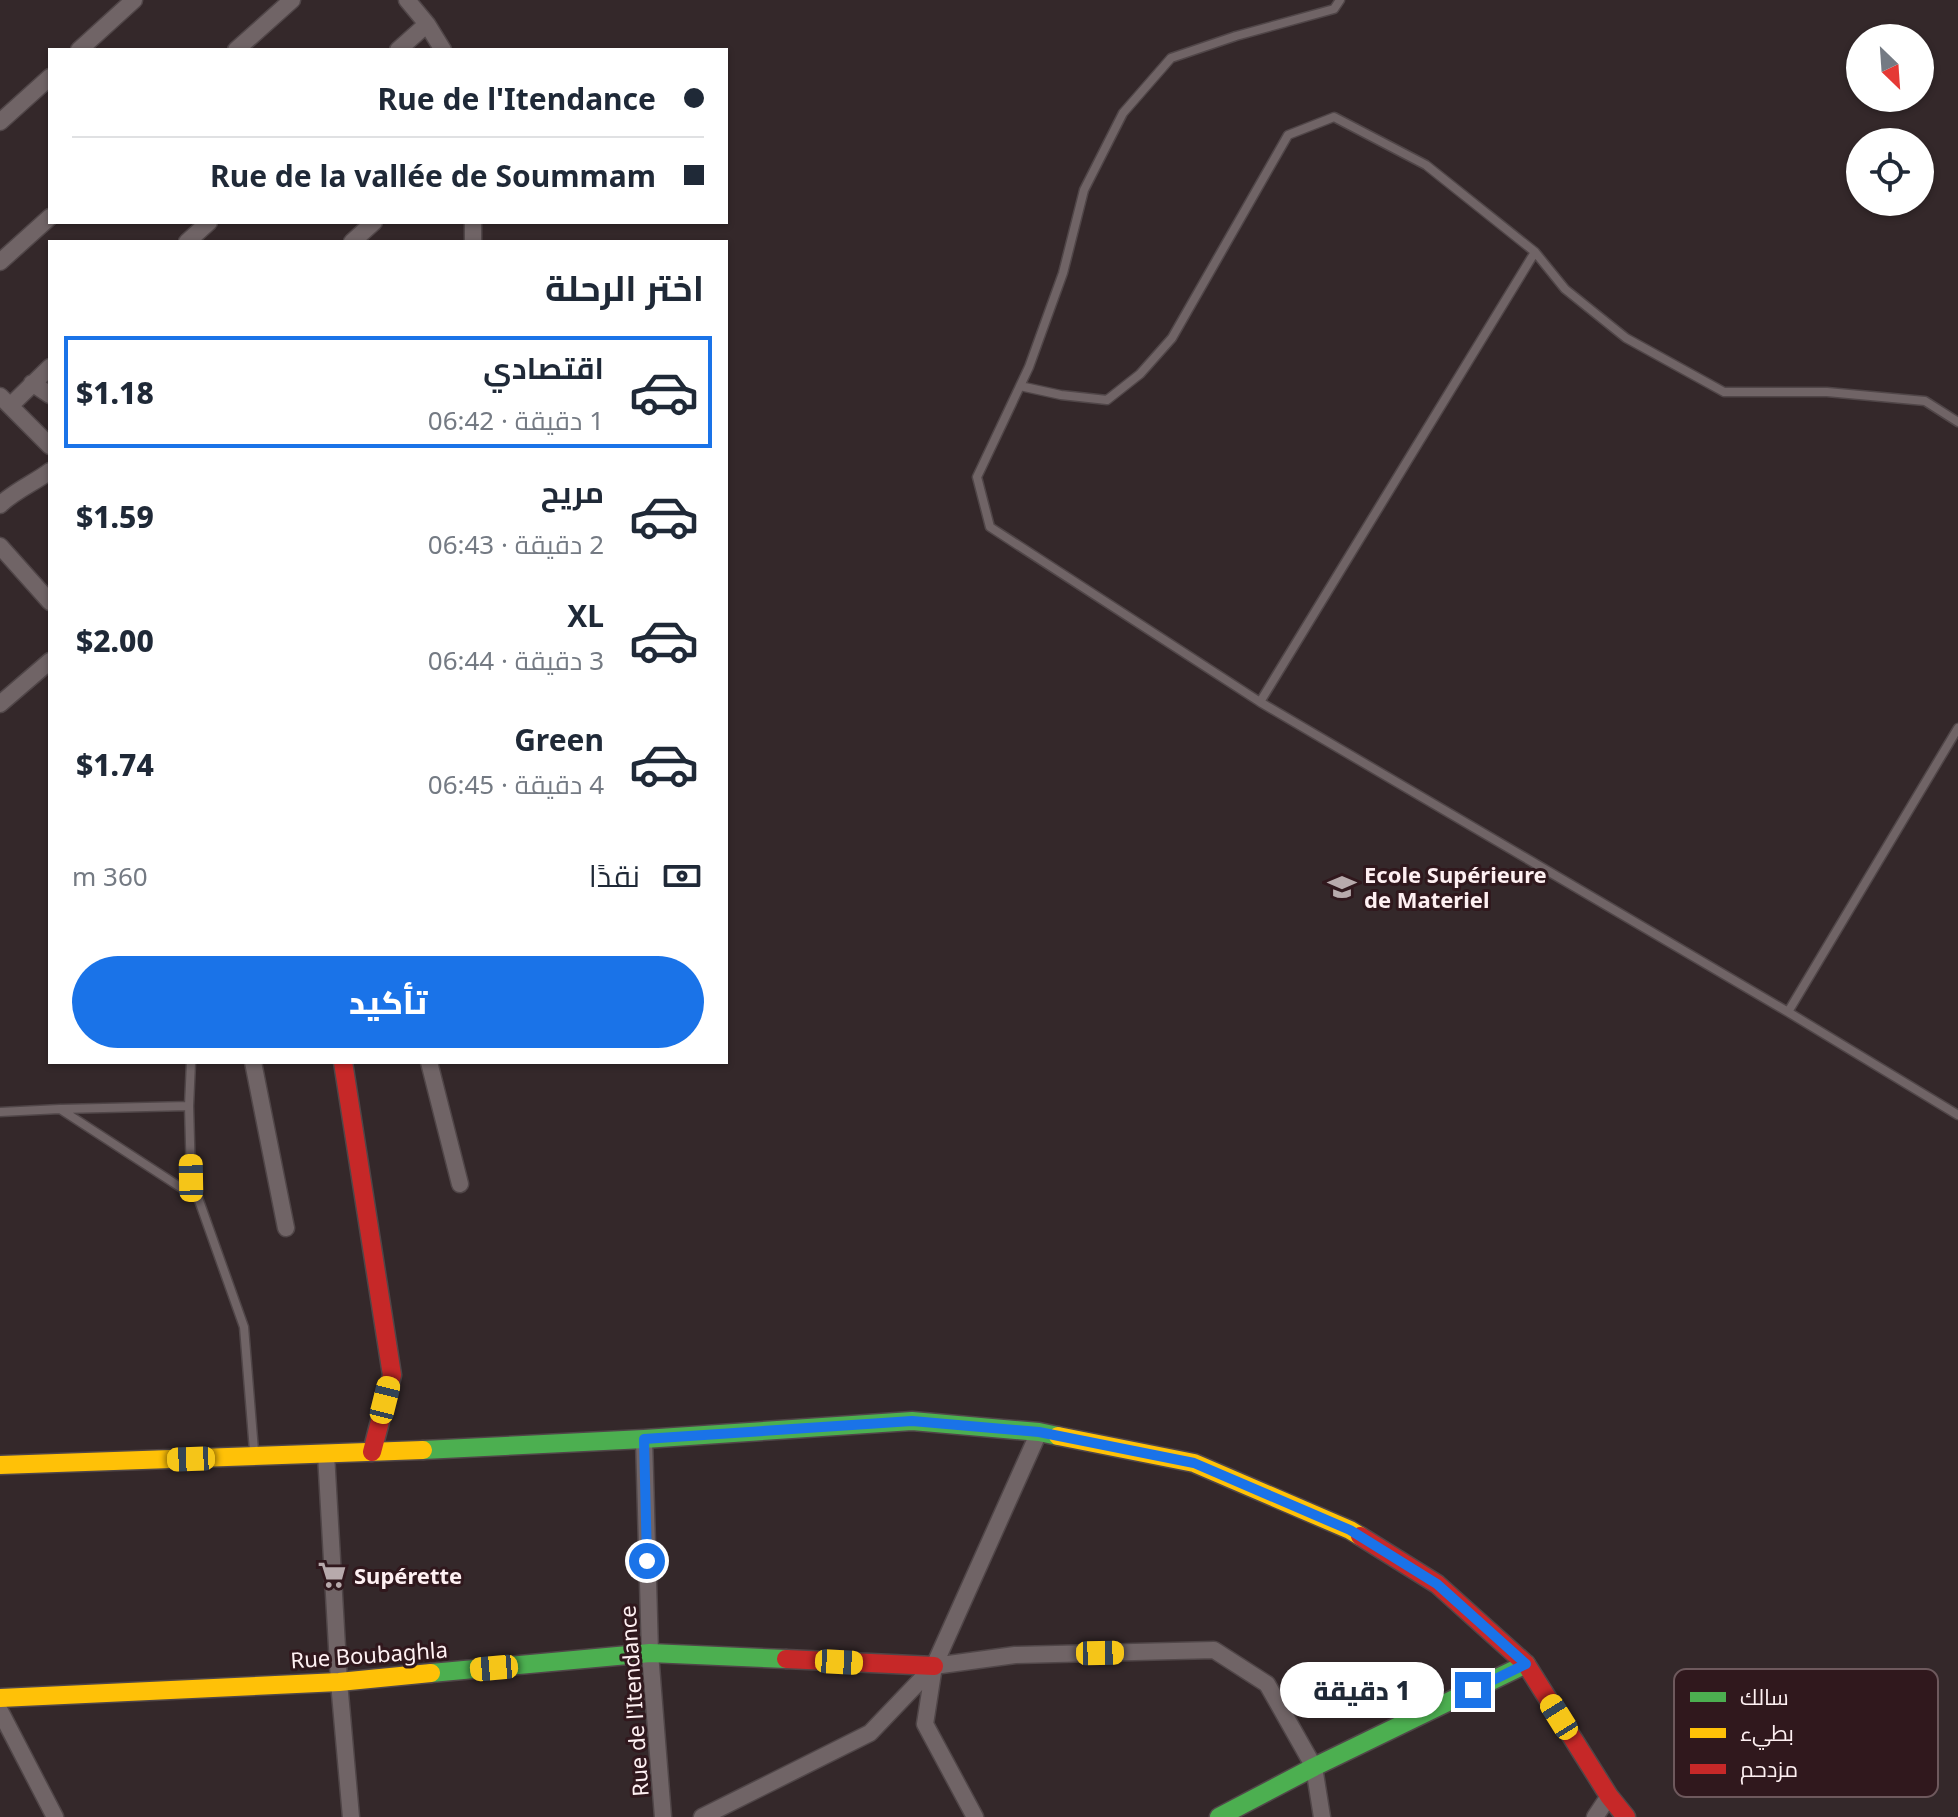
<!DOCTYPE html>
<html lang="ar">
<head>
<meta charset="utf-8">
<style>
  :root { --surface:#fff; --page:#f6f6f7; --text:#1f2937; --muted:#747a83; --line:#e0e1e3; --accent:#1a73e8 }
  body { margin:0; font-family:"Noto Sans",Cairo,sans-serif; background:var(--page); color:var(--text); direction:rtl; height:100vh; display:flex; flex-direction:column; font-size:30px; white-space:nowrap }
  * { box-sizing:border-box; margin:0 }
  p { font-size:26px; color:var(--muted) }
  .icon { flex:none; width:44px; height:44px; fill:none; stroke:currentColor; stroke-width:2; stroke-linecap:round; stroke-linejoin:round }
  .map { position:relative; flex:1; overflow:hidden; direction:ltr }
  .drawer { position:absolute; left:48px; top:240px; width:680px; height:824px; display:flex; flex-direction:column; background:var(--surface); border-radius:0px; box-shadow:0 2px 6px #0004; direction:rtl }
  .drawer>* { flex:none }
  .banner { position:absolute; left:48px; top:48px; width:680px; height:176px; border-radius:0px; box-shadow:0 2px 6px #0004; direction:rtl; display:grid; align-content:center; height:176px; padding:0 24px; background:var(--surface) }
  .needle { width:52px; rotate:155deg }
  .tools { position:absolute; left:1846px; top:24px; display:grid; gap:16px }
  .tools a { display:grid; place-items:center; width:88px; height:88px; border-radius:50%; background:var(--surface); box-shadow:0 2px 6px #0004; font-size:40px }
  .end { position:absolute; width:36px; height:36px; margin:-18px; border:10px solid #1a73e8; background:#fff; box-shadow:0 0 0 4px #fff }
  .from { border-radius:50% }
  .bubble { position:absolute; height:56px; border-radius:28px; background:var(--surface); box-shadow:0 2px 6px #0004; font-size:26px; font-weight:800; line-height:56px; text-align:center; direction:rtl }
  .car { position:absolute; width:24px; height:48px; margin:-24px -12px; border-radius:10px; box-shadow:0 0 6px 2px #0007; background:linear-gradient(#f5c518 24%,#345 0 40%,#f5c518 0 76%,#345 0 86%,#f5c518 0) }
  .banner b { display:flex; align-items:center; gap:28px; height:76px; font-size:30px }
  .banner b+b { border-top:2px solid var(--line) }
  .banner i { width:20px; height:20px; background:var(--text) }
  ul { padding:0; list-style:none }
  li { display:flex; align-items:center; gap:24px; height:112px; margin:0 16px 12px; padding:0 8px; border:4px solid transparent; border-radius:0px }
  li div { flex:1 }
  li b { display:block; font-size:30px }
  li em { font-style:normal; font-weight:800 }
  li.on { border-color:var(--accent) }
  li>.icon { width:72px; height:72px; stroke-width:1.5 }
  h2 { padding:0 24px; font-size:36px; line-height:96px }
  .pay { display:flex; align-items:center; gap:20px; height:88px; padding:0 24px; font-size:30px }
  .pay p { margin-inline-start:auto }
  .primary-button { display:flex; gap:16px; margin-top:auto; padding:16px 24px }
  .primary-button a { flex:1; height:92px; border-radius:48px; background:var(--accent); color:#fff; font-size:32px; font-weight:800; line-height:92px; text-align:center }
  .map>svg:first-child { display:block }
  .lines { fill:none; stroke-linecap:round; stroke-linejoin:round }
  .lane-casing { stroke:#504648; stroke-width:11 }
  .street-casing { stroke:#504648; stroke-width:19 }
  .fast-casing { stroke:#504648; stroke-width:21 }
  .slow-casing { stroke:#504648; stroke-width:21 }
  .jam-casing { stroke:#504648; stroke-width:21 }
  .lane { stroke:#706466; stroke-width:8 }
  .street { stroke:#706466; stroke-width:16 }
  .fast { stroke:#4caf50; stroke-width:18 }
  .slow { stroke:#ffc107; stroke-width:18 }
  .jam { stroke:#c62828; stroke-width:18 }
  .route { stroke:#1a73e8; stroke-width:10 }
  .labels { text-anchor:middle; dominant-baseline:central; stroke-width:6; stroke-linejoin:round; paint-order:stroke }
  .poi-label { font-size:22px; font-weight:bold; fill:#fef0f2; stroke:#30181d; text-anchor:start }
  .street-label { font-size:22px; fill:#fef0f2; stroke:#30181d }
  .key { fill:#30181d; stroke:#6e595d; stroke-width:2 }
  .key-label { font-size:22px; fill:#fef0f2 }
</style>
</head>
<body>
<div class="map">
<svg width="1958" height="1817" viewBox="0 0 1958 1817">
  <rect width="100%" height="100%" fill="#34282a"/>
  <g class="lines">
    <defs>
      <path id="lane" d="M1340 0 1334 9 1236 36 1171 58 1123 113 1084 190 1063 273 1029 367 977 477 990 527 1260 702 1788 1012 1958 1115
        M1020 386 1061 395 1107 400 1140 374 1172 338 1288 135 1334 117 1426 165 1535 252 1565 289 1626 338 1724 392H1827L1925 401 1958 422
        M1260 702 1535 252
        M1788 1012 1958 728
        M191 1062 189 1106 191 1178 244 1327 254 1451
        M61 1109 189 1106
        M0 1112 60 1109 197 1198"/>
      <path id="street" d="M407 0 427 24 443 50
        M79 50 134 0
        M236 50 292 0
        M398 50 427 24
        M0 122 50 77
        M187 242 209 222
        M352 242 374 222
        M473 242V222
        M0 262 50 217
        M32 383 50 395
        M0 396 50 446
        M10 406 50 367
        M0 505C14 491 34 483 50 471
        M0 546 50 602
        M0 704 50 661
        M253 1062 286 1228
        M429 1062 460 1184
        M644 1439 650 1653 663 1817
        M326 1454 339 1682 351 1817
        M0 1711 55 1817
        M702 1817 870 1733 934 1666 1015 1655 1214 1650 1267 1684 1314 1767 1322 1817
        M975 1817 925 1724 934 1666 1039 1432
        M1595 1817 1609 1796"/>
      <path id="fast" d="M423 1450 644 1439 912 1421 1039 1432 1058 1436
        M431 1673 650 1653 786 1659
        M1219 1817 1314 1767 1526 1664"/>
      <path id="slow" d="M1058 1436 1194 1463 1350 1530 1360 1536
        M0 1465 423 1450
        M0 1698 339 1682 431 1673"/>
      <path id="jam" d="M343 1062 392 1375 372 1452
        M1360 1536 1437 1584 1526 1664 1609 1796 1626 1817
        M786 1659 934 1666"/>
    </defs>
    <use href="#lane" class="lane-casing"/>
    <use href="#street" class="street-casing"/>
    <use href="#fast" class="fast-casing"/>
    <use href="#slow" class="slow-casing"/>
    <use href="#jam" class="jam-casing"/>
    <use href="#lane" class="lane"/>
    <use href="#street" class="street"/>
    <use href="#fast" class="fast"/>
    <use href="#slow" class="slow"/>
    <use href="#jam" class="jam"/>
  </g>
  <g class="lines">
    <path class="route" d="M647 1561 644 1439 912 1421 1039 1432 1194 1463 1350 1530 1437 1584 1526 1664 1473 1690"/>
  </g>
  <defs>
    <symbol id="university-bare" viewBox="-9 -9 18 18"><path d="M0-5L7-2L0 1L-7-2ZM-4 1L0 2.5L4 1V4Q0 6-4 4Z" fill="#b7aaac" stroke="#30181d" stroke-width="2.5" paint-order="stroke"/></symbol>
    <symbol id="supermarket-bare" viewBox="-9 -9 18 18"><path d="M-6-5.5h2.5l.6 2H6L4.5 2H-2.5L-4.4-4H-6ZM-1.5 3.2a1.3 1.3 0 1 0 .1 0ZM3 3.2a1.3 1.3 0 1 0 .1 0Z" fill="#b7aaac" stroke="#30181d" stroke-width="2.5" paint-order="stroke"/></symbol>
  </defs>
  <g fill-rule="evenodd">
    <use href="#university-bare" x="1322" y="867" width="40" height="40"/>
    <use href="#supermarket-bare" x="312" y="1555" width="40" height="40"/>
  </g>
  <g class="labels">
    <g class="poi-label">
      <text x="1364" y="874">Ecole Supérieure<tspan x="1364" dy="25">de Materiel</tspan></text>
      <text x="354" y="1575">Supérette</text>
    </g>
    <g class="street-label">
      <text transform="translate(369 1654) rotate(-4)">Rue Boubaghla</text>
      <text transform="translate(633 1701) rotate(-94)">Rue de l'Itendance</text>
    </g>
  </g>
  <rect x="1674" y="1669" width="264" height="128" rx="12" class="key"/>
  <rect x="1690" y="1692" width="36" height="10" fill="#4caf50"/>
  <rect x="1690" y="1728" width="36" height="10" fill="#ffc107"/>
  <rect x="1690" y="1764" width="36" height="10" fill="#c62828"/>
  <g class="key-label">
    <text x="1740" y="1705">سالك</text>
    <text x="1740" y="1741">بطيء</text>
    <text x="1740" y="1777">مزدحم</text>
  </g>
</svg>
<div class="tools">
<a><svg class="needle" viewBox="-14 -14 28 28"><path d="M0-13l5 13h-10z" fill="#e53935"/><path d="M0 13l5-13h-10z" fill="#747a83"/></svg></a>
<a><svg class="icon" aria-label="locate" viewBox="0 0 24 24"><circle cx="12" cy="12" r="6"/><path d="M12 2v4M12 18v4M2 12h4M18 12h4"/></svg></a>
</div>
<i class="end from" style="left:647px;top:1561px"></i>
<i class="end" style="left:1473px;top:1690px"></i>
<div class="bubble" style="left:1280px;top:1662px;width:164px">1 دقيقة</div>
<i class="car" style="left:191px;top:1178px;rotate:359deg"></i>
<i class="car" style="left:385px;top:1400px;rotate:14deg"></i>
<i class="car" style="left:191px;top:1459px;rotate:268deg"></i>
<i class="car" style="left:1100px;top:1653px;rotate:89deg"></i>
<i class="car" style="left:839px;top:1662px;rotate:93deg"></i>
<i class="car" style="left:494px;top:1668px;rotate:265deg"></i>
<i class="car" style="left:1559px;top:1717px;rotate:328deg"></i>
<div class="banner">
<b><i class="from"></i>Rue de l'Itendance</b>
<b><i></i>Rue de la vallée de Soummam</b>
</div>
<section class="drawer">
<h2>اختر الرحلة</h2>
<ul>
<li class="on"><svg class="icon" aria-label="car" viewBox="0 0 24 24"><path d="M5 17H2v-5l4-1 3-4h7l3 4 3 1v5h-3M9 17h6M6 11h13"/><circle cx="7" cy="17" r="2"/><circle cx="17" cy="17" r="2"/></svg><div><b>اقتصادي</b><p>1 دقيقة · 06:42</p></div><em>$1.18</em></li>
<li><svg class="icon" aria-label="car" viewBox="0 0 24 24"><path d="M5 17H2v-5l4-1 3-4h7l3 4 3 1v5h-3M9 17h6M6 11h13"/><circle cx="7" cy="17" r="2"/><circle cx="17" cy="17" r="2"/></svg><div><b>مريح</b><p>2 دقيقة · 06:43</p></div><em>$1.59</em></li>
<li><svg class="icon" aria-label="car" viewBox="0 0 24 24"><path d="M5 17H2v-5l4-1 3-4h7l3 4 3 1v5h-3M9 17h6M6 11h13"/><circle cx="7" cy="17" r="2"/><circle cx="17" cy="17" r="2"/></svg><div><b>XL</b><p>3 دقيقة · 06:44</p></div><em>$2.00</em></li>
<li><svg class="icon" aria-label="car" viewBox="0 0 24 24"><path d="M5 17H2v-5l4-1 3-4h7l3 4 3 1v5h-3M9 17h6M6 11h13"/><circle cx="7" cy="17" r="2"/><circle cx="17" cy="17" r="2"/></svg><div><b>Green</b><p>4 دقيقة · 06:45</p></div><em>$1.74</em></li>
</ul>
<div class="pay"><svg class="icon" aria-label="cash" viewBox="0 0 24 24"><path d="M3 7h18v10H3z"/><circle cx="12" cy="12" r="2"/></svg>نقدًا<p>360 m</p></div>
<div class="primary-button"><a>تأكيد</a></div>
</section>
</div>
</body>
</html>
